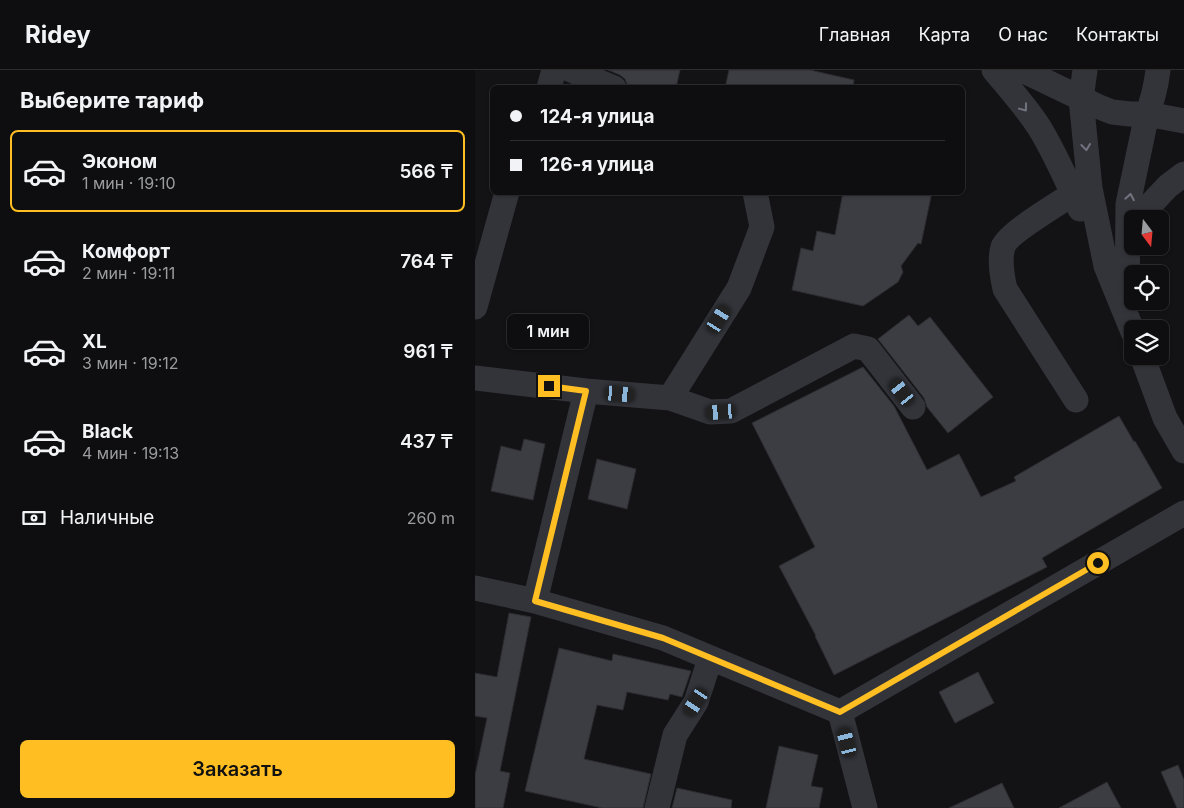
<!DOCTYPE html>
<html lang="ru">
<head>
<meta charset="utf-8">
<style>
  :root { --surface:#0e0e10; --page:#1c1c1e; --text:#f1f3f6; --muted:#9b9c9f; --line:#2e2e30; --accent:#ffbe21 }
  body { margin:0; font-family:Inter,sans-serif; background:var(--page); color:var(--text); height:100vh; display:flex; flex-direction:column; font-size:19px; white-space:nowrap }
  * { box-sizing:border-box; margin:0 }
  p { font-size:16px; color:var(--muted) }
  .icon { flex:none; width:28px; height:28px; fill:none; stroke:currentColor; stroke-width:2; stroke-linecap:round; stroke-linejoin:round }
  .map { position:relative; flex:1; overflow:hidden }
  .panel { display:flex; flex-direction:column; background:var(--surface); width:475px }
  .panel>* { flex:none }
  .hud { position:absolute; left:15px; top:15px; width:475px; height:110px; border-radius:8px; box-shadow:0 1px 4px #0004,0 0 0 1px var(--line); display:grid; align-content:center; height:110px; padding:0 20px; background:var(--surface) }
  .needle { width:32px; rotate:164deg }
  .controls { position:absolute; left:649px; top:140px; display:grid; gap:10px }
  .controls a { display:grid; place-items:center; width:45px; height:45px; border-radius:8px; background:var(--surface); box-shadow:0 1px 4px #0004,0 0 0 1px var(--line); font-size:25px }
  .end { position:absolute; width:22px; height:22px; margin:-11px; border:6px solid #ffbe21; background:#111; box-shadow:0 0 0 2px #111 }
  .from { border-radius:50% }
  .bubble { position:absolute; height:35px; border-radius:8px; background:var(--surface); box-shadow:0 1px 4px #0004,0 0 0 1px var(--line); font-size:16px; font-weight:600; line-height:35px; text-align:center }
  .car { position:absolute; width:15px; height:30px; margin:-15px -8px; border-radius:6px; box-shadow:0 0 4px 1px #0007; background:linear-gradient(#222 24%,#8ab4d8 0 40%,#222 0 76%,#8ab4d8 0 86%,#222 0) }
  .hud b { display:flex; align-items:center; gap:18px; height:48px; font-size:19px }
  .hud b+b { border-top:1px solid var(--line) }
  .hud i { width:12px; height:12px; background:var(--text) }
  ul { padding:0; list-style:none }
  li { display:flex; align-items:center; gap:15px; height:82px; margin:0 10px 8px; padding:0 10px; border:2px solid transparent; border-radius:8px }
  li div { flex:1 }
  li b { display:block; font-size:19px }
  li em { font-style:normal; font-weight:600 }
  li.on { border-color:var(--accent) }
  li>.icon { width:45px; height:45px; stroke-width:1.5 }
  h2 { padding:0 20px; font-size:22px; line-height:60px }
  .pay { display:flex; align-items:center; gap:12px; height:55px; padding:0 20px; font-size:19px }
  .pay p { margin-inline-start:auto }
  .primary-button { display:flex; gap:10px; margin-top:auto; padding:10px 20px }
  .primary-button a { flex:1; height:58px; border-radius:8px; background:var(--accent); color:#111; font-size:20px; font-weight:600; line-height:58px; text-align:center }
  header { display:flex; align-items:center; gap:30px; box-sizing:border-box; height:70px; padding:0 25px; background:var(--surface); border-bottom:1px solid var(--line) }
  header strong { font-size:24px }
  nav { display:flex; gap:28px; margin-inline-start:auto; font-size:18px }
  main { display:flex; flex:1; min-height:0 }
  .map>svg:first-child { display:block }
  .building { fill:#3c3d43; stroke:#2d2d31 }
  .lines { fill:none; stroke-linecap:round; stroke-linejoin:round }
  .minor { stroke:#33343a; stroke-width:25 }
  .oneway { stroke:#71747f }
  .route { stroke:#ffbe21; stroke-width:6 }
</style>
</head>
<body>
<header>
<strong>Ridey</strong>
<nav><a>Главная</a><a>Карта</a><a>О нас</a><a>Контакты</a></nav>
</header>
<main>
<section class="panel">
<h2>Выберите тариф</h2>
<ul>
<li class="on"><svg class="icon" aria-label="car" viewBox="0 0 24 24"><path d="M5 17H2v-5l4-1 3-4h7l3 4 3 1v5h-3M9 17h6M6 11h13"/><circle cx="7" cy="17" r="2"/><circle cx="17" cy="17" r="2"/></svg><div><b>Эконом</b><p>1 мин · 19:10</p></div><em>566 ₸</em></li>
<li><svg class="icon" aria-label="car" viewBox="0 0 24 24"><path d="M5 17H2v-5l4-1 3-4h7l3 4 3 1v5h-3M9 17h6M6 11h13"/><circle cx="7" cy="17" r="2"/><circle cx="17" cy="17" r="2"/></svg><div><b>Комфорт</b><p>2 мин · 19:11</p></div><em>764 ₸</em></li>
<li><svg class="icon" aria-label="car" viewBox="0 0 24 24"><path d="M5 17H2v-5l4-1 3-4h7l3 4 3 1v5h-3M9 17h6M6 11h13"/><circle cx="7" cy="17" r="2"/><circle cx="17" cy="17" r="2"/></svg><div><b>XL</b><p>3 мин · 19:12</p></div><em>961 ₸</em></li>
<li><svg class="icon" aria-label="car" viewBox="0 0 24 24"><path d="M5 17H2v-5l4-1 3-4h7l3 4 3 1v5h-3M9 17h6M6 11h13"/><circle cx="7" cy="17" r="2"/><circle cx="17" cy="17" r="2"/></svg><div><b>Black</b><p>4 мин · 19:13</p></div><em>437 ₸</em></li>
</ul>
<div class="pay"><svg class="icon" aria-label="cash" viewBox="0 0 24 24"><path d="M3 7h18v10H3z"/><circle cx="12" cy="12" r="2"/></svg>Наличные<p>260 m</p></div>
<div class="primary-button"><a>Заказать</a></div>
</section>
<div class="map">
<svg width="709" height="738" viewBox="0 0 709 738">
  <rect width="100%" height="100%" fill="#131315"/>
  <path class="building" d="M133 0H205L201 18H167L152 14 150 9 145 5Z
    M254 0H335L379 10 378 18H250Z
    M368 122H457L446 174 443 173 426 196 428 202 423 212 388 236 317 220 326 178 338 181 342 161 360 165Z
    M434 245 443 256 455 247 518 327 473 363 452 337 449 328 403 269Z
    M388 297 419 336 452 400 484 384 506 427 541 411 539 407 644 346 659 372 660 371 687 418 567 488 572 497 359 605 340 566H341L304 496 340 477 277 353Z
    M49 369 70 374 58 430 16 421 26 376 46 381Z
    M122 389 161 399 152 439 113 429Z
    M34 543 56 547 25 701 35 703 28 738H0V705L12 648 0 646V603L22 607Z
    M84 578 137 591 138 584 216 601 207 627 195 624 193 630 152 622 148 640 122 635 109 689 176 704 168 738H127L50 721Z
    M503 602 519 633 480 653 464 622Z
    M304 676 343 685 336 716 348 718 344 738H291Z
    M703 695 709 710V738H702L686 702Z
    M632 712 646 738H584Z
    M527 713 539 738H474Z
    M202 718 257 730 256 738H197Z"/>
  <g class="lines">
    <path class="minor" d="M96 0 139 18
      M519 0C534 18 551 37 564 57 580 83 592 111 605 139
      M547 0 622 36 637 42 655 44H672L709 51
      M610 0 606 29 615 118 631 196 658 262
      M74 18 79 0
      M598 124C584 133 532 164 528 177 524 190 527 206 530 219L601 330
      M671 149 677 133 693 116 709 104
      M652 234 653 134 672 44C678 30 681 16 683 0
      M0 237 32 122
      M667 286 690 348 709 381
      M0 308 111 321 195 328 235 342 256 341 379 276 393 279 438 337
      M195 328 264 218 287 157 280 122
      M0 518 60 531 188 568 365 642 709 443
      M60 531 111 321
      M365 642 390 738
      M182 738 200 665 221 632 235 589"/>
  </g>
  <defs><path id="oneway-chevron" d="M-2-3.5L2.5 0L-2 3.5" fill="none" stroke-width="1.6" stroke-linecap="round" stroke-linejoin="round" transform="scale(1.25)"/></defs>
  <g class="oneway">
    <use href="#oneway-chevron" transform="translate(549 38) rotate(53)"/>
    <use href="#oneway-chevron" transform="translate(611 77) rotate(83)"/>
    <use href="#oneway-chevron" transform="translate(655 127) rotate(-80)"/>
  </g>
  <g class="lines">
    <path class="route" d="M74 316 111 321 60 531 188 568 365 642 623 493"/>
  </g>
</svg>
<div class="controls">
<a><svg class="needle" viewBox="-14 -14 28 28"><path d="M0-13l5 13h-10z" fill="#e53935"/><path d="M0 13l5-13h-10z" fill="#9b9c9f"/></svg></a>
<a><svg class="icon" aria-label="locate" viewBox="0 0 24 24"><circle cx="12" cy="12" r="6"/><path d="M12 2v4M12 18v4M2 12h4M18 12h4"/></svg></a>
<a><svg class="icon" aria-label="layers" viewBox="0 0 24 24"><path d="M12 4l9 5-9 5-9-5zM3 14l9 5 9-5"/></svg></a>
</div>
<i class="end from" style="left:623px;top:493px"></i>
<i class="end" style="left:74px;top:316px"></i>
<div class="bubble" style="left:32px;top:244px;width:82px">1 мин</div>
<i class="car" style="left:244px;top:249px;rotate:32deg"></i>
<i class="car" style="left:427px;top:322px;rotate:323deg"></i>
<i class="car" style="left:145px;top:324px;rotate:95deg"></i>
<i class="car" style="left:246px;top:342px;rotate:266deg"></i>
<i class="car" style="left:221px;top:632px;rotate:214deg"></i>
<i class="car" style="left:372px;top:672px;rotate:346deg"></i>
<div class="hud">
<b><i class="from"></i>124-я улица</b>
<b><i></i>126-я улица</b>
</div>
</div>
</main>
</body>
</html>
